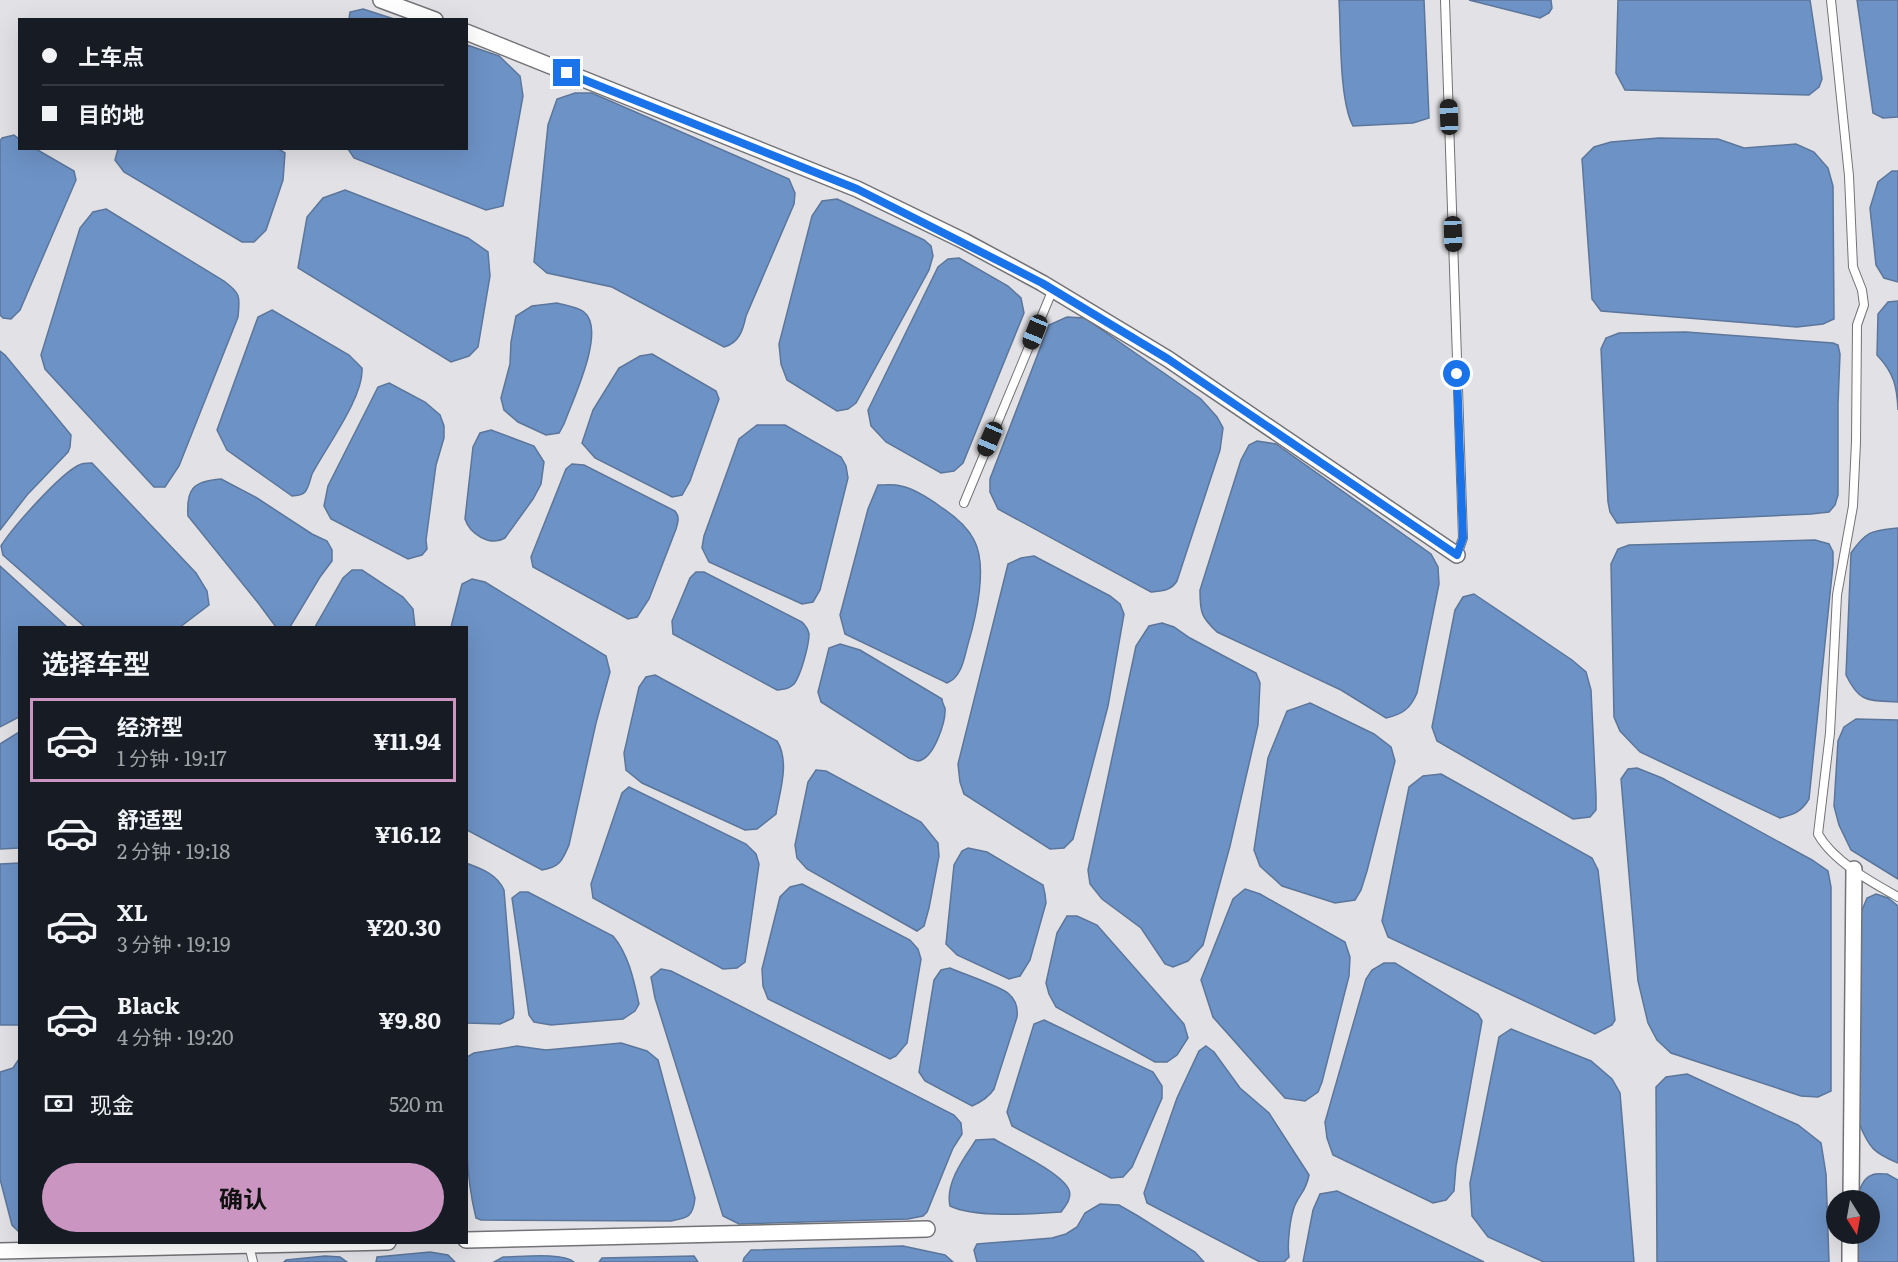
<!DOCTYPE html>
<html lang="zh">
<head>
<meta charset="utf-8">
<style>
  :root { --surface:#171b24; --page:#20242c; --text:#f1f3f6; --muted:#9ea1a6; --line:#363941; --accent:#ca96c1 }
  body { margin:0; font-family:Literata,"Noto Sans SC",serif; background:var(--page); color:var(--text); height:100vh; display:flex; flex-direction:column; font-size:22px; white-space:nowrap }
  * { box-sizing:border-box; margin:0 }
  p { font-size:20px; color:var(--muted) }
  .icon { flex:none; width:33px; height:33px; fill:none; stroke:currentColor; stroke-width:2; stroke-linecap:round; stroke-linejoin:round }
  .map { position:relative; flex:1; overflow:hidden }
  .details { position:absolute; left:18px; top:626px; width:450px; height:618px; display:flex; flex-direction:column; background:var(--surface); border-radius:0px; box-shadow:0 6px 24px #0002 }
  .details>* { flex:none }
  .top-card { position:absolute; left:18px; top:18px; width:450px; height:132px; border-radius:0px; box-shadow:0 6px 24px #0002; display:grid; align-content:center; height:132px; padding:0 24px; background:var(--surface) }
  .needle { width:39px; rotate:169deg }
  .tools { position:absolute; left:1826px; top:1190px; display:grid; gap:12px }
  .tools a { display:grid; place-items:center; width:54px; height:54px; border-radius:50%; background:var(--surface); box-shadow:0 6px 24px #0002; font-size:30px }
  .end { position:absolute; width:27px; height:27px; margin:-14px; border:8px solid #1a73e8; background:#fff; box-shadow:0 0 0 3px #fff }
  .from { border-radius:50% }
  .car { position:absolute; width:18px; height:36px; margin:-18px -9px; border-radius:8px; box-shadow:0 0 4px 2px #0007; background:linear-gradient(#222 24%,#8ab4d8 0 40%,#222 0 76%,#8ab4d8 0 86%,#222 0) }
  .top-card b { display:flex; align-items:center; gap:21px; height:57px; font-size:22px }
  .top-card b+b { border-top:2px solid var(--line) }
  .top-card i { width:15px; height:15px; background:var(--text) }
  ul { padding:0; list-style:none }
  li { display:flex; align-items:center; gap:18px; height:84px; margin:0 12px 9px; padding:0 12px; border:3px solid transparent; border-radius:0px }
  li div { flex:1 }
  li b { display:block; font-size:22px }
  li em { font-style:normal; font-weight:700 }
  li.on { border-color:var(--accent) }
  li>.icon { width:54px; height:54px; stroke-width:1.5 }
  h2 { padding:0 24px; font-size:27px; line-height:72px }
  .pay { display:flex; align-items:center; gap:15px; height:66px; padding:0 24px; font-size:22px }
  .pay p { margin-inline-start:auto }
  .button { display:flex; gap:12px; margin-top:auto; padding:12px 24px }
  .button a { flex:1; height:69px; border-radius:36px; background:var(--accent); color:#111; font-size:24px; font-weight:700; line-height:69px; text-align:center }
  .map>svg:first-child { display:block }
  .water { fill:#6d92c5; stroke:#5c769b; stroke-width:1.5 }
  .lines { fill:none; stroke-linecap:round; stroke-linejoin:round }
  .lane-casing { stroke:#737377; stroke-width:10 }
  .street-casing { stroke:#737377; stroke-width:18 }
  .lane { stroke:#fff; stroke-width:8 }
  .street { stroke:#fff; stroke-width:15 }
  .route { stroke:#1a73e8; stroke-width:8 }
</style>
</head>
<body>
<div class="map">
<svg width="1898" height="1262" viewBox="0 0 1898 1262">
  <rect width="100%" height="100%" fill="#e2e2e6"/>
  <path class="water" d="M1339 0H1424L1429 118 1413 123 1353 126C1339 100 1341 32 1339 0Z
    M1469 0H1551L1552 8 1549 13 1540 18Z
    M1618 0H1810L1822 79 1819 87 1809 95 1625 90 1616 73Z
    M1857 0H1898V117L1883 118 1873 113Z
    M363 9 394 19H349L350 12Z
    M467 45 499 56 520 76 523 96 503 206 486 210 354 158 348 149 466 148Z
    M575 93H592L789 179 795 193 794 204 746 316C743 330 739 343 724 347L612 287 547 273 534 262 548 125 557 99Z
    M14 135 19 139 20 148 36 149 74 171 76 180 20 310 11 319 3 318 0 315V141L2 138Z
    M1659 138 1718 139 1744 148 1796 144 1814 152 1828 168 1833 186 1834 319 1823 324 1797 327 1601 311 1592 299 1582 159 1594 147 1611 142Z
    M277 148 285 153 283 180 266 230 254 242H242L124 172 115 160 118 149Z
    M1892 171H1898V282L1884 278 1876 265 1870 208 1878 182Z
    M345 190 468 238 488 252 490 276 478 347 469 356 451 362 298 268 307 217 323 198Z
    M837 199 924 240 931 246 933 256 929 270 856 403 848 409 837 411 787 380 781 364 779 344 812 216 822 201Z
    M106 209 224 281C241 294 240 296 238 317L179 466 165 487H154L45 369 41 355 80 228 93 212Z
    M959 258 1008 286 1021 298 1024 313 963 463 954 471 941 473 886 442 871 426 868 410 938 267 948 259Z
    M1898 301V410C1897 386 1894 373 1877 355L1878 314 1888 302Z
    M557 303C564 305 578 307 584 312 607 330 572 401 564 424L559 433 546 435 518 422 504 410 501 398 510 364 511 342 516 316 532 306Z
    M272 310 349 355 362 368C364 397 326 447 312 474 310 480 309 487 305 492 301 496 298 495 292 496L227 450 217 430 258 317Z
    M1067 317 1085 318 1201 399 1217 417 1223 428 1220 450 1177 581C1171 591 1161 591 1151 592L998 509 990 492V479L1049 325Z
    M1686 332 1833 343 1838 345 1840 354 1838 404V495L1835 505 1829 512 1811 514 1617 523 1610 512 1608 502 1601 349 1606 338 1619 333Z
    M0 351 5 355 71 435 70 447 68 452 27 495 0 530Z
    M652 354 716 391 719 399 690 481 682 495 672 497 595 458 582 443 593 410 619 368 640 356Z
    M389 383 425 402 440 415 444 426V438L436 465 426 540 427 549 422 555 408 559 331 519 324 506 328 486 378 387Z
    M757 425H785L841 457 846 466 848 478 820 590 813 602 802 604 709 562 702 548 704 536 739 439Z
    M491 430 534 446 544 462 541 484 533 499 505 538C490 547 470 534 465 519L473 447 480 433Z
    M1257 441 1276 444 1431 554 1438 567 1439 584 1417 693C1410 709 1403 714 1386 718L1341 690 1217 632C1201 617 1200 612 1200 590L1241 460 1249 445Z
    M92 463 196 573 207 591 209 605 180 627H85L3 555 1 546C12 528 60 474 79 465 82 463 88 463 92 463Z
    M572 464 584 465 675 511C680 517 678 522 676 529L649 599 637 617 628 619 533 567 531 557 566 469Z
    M221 479 257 498 312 534 327 541 332 550V561L320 577 290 627H276L259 604 188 516C186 488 194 481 221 479Z
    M878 485C885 485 894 484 901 486 915 489 930 499 941 507 953 515 967 526 974 540 988 566 976 617 968 644 964 658 962 677 947 683L845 634 840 615 868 509Z
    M1898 528V702C1869 700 1860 704 1846 675L1851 553C1867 530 1872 531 1898 528Z
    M1815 540 1829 544 1833 552V565L1809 799C1801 812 1795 814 1780 818L1640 752 1620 731 1614 717 1611 564 1618 549 1629 545Z
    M1034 556 1110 596 1120 604 1124 614 1108 706 1073 839 1064 848 1050 849 964 794 960 782 958 764 1008 564 1021 558Z
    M0 566 67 627H20L19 717 0 727Z
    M352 570H362L403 597 413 609 415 627H315L343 578Z
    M696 572H704L802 622C806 626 808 629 809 634 809 645 801 675 794 684 789 689 784 689 777 690L673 634 672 621 690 578Z
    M472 579 485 582 606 656 610 672 596 723 569 845C562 861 560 867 542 870L467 830 466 627H451L462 584Z
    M1474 594 1572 660 1586 672 1591 690 1596 796V810L1590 817 1573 819 1437 741 1432 727 1455 610 1463 597Z
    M1162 623 1174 627 1190 638 1256 673 1260 683 1258 725 1230 846 1203 945 1188 961 1173 967 1165 964 1141 928 1102 899 1090 884 1088 870 1136 646 1149 626Z
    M840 644 860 650 942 699C942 701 944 706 945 708 946 721 934 759 918 761 918 761 910 759 909 758L821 702 818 692 829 648Z
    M655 675 777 741C790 762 780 790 776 814L757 829 745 830 642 783 626 770 624 753 639 687 646 677Z
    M1310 703 1374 734 1391 747 1395 761 1367 871 1361 890 1355 900 1335 903 1282 886 1260 866 1254 850 1268 758 1287 711Z
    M1856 719 1898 720V879L1851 850 1839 825 1834 806 1838 741 1844 727Z
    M19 732V848L0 849V744Z
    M1637 768 1662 778 1812 860 1828 871 1831 887V1091L1818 1097 1801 1096 1671 1053 1657 1040 1648 1023 1638 981 1621 779 1628 769Z
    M816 770 826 771 921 822 938 843 939 856 929 908 924 926 917 931 807 869 797 858 795 845 808 782Z
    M1441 774 1592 858 1598 870 1615 1020 1612 1025 1595 1034 1388 937 1382 921 1409 787 1423 776Z
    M629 787 746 844 756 854 759 864 745 962 737 968 723 969 593 898 591 884 622 793Z
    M968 848 987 852 1043 885 1045 894 1046 903 1030 960 1020 976 1009 979 957 955 946 944 954 865 962 851Z
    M19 863V1025H0V864Z
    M466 863C482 869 497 874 504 890L514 1013 513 1018 500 1024 467 1023Z
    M802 884 910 940 918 949 921 959 907 1043 896 1056 890 1059 768 999 763 986 762 969 780 897 790 887Z
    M1245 889 1260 894 1345 942 1350 957 1349 976 1322 1082 1318 1092 1305 1101 1285 1098 1213 1017 1201 980 1233 899Z
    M520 892H528L613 936C629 955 634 981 639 1004L635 1011 623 1019 551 1025 534 1022 529 1015 512 898Z
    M1876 894 1888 898 1898 906V1163C1874 1153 1869 1148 1859 1123L1858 920 1867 898Z
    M1067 916H1077L1097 925 1184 1024 1188 1038 1177 1055 1167 1062H1155L1056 1007 1049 994 1046 983 1057 933Z
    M1384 963H1395L1478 1014 1482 1021 1456 1166 1454 1191 1446 1200 1433 1203 1333 1155 1327 1138 1325 1122 1366 979 1372 970Z
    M950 968C963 974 1000 986 1009 994 1016 1000 1018 1008 1017 1017L994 1089C989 1097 981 1102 972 1106L925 1081 919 1072 934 980 941 970Z
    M661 969 671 971 707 989 954 1115 961 1123 962 1134 953 1148 927 1212 923 1216 908 1219 739 1224 723 1216 655 998 651 977Z
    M1044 1020 1153 1072 1162 1086V1098L1132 1167 1123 1177 1111 1178 1012 1126 1007 1112 1034 1024Z
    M1511 1029 1591 1061 1612 1079 1620 1093 1634 1262H1544L1488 1237 1472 1216 1470 1183 1499 1037Z
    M621 1043 647 1051 658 1060 695 1198C693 1217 688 1218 671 1221L481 1220 476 1218C463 1166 466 1111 467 1057L474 1053 517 1046 546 1050Z
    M1206 1046 1214 1052 1240 1088 1269 1113 1309 1175C1306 1191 1301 1192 1295 1205 1290 1217 1287 1244 1289 1257L1284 1262H1260L1147 1203 1144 1193 1177 1098 1199 1051Z
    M19 1059H20L19 1232 12 1225 0 1179V1072L13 1068Z
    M1687 1074 1798 1125 1821 1143 1826 1174 1829 1262H1657L1656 1087 1666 1077Z
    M994 1139C1011 1149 1062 1173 1069 1190 1072 1198 1066 1205 1061 1212 1033 1214 974 1218 950 1206 945 1183 964 1158 976 1140Z
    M1887 1174 1898 1180V1262H1856L1857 1233H1869V1200H1858C1858 1191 1863 1178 1872 1175 1876 1173 1883 1174 1887 1174Z
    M1337 1191 1484 1262H1303L1313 1210 1320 1194Z
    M1100 1204 1119 1205 1138 1216 1195 1252 1204 1262H977L974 1250 977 1244 1052 1238 1066 1234 1077 1227 1085 1213Z
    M903 1246 945 1255 953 1262H743L744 1258 751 1250Z
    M430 1252 448 1255 455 1262H376L377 1257Z
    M325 1256 340 1257 347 1262H284L286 1260Z
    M694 1256 698 1262H599L602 1258Z
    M503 1257C520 1257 562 1252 574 1262H494Z"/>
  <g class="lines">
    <defs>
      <path id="lane" d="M1445 0 1463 538 1457 555
        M1831 0 1849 176 1853 267 1862 290 1864 305 1857 325 1856 442 1853 506 1837 595 1830 733 1818 834C1833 861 1871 882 1898 897
        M964 503 1053 289
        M249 1245 253 1262"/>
      <path id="street" d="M381 0 435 20
        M466 32 857 189 964 241 1042 283 1168 359 1457 555
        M1851 1200 1854 869
        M466 1240 927 1229
        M0 1251 388 1242
        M1850 1262V1233"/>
    </defs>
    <use href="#lane" class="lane-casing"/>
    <use href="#street" class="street-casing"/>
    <use href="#lane" class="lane"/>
    <use href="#street" class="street"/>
  </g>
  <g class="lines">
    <path class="route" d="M567 73 857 189 1042 283 1168 359 1457 555 1463 538 1457 374"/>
  </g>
</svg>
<div class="tools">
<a><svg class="needle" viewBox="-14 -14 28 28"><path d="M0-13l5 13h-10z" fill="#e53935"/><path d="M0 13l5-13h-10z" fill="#9ea1a6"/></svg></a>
</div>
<i class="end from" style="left:1457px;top:374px"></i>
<i class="end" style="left:567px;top:73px"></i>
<i class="car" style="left:1449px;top:117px;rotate:358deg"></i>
<i class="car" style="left:1453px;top:234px;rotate:178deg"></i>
<i class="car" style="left:1035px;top:332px;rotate:202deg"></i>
<i class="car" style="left:990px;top:439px;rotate:203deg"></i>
<div class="top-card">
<b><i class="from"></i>上车点</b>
<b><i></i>目的地</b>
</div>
<section class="details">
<h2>选择车型</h2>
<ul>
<li class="on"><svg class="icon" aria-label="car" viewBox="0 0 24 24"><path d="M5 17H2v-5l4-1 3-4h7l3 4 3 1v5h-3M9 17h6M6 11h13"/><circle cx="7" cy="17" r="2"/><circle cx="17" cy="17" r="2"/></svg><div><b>经济型</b><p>1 分钟 · 19:17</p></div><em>¥11.94</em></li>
<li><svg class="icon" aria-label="car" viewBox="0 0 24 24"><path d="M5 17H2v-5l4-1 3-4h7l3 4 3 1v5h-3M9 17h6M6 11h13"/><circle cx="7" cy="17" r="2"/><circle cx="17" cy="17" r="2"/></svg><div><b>舒适型</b><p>2 分钟 · 19:18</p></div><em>¥16.12</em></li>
<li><svg class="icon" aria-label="car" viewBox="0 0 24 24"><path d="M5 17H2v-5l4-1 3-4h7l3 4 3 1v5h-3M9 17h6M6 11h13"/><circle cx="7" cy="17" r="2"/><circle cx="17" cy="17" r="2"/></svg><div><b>XL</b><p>3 分钟 · 19:19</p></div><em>¥20.30</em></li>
<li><svg class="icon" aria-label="car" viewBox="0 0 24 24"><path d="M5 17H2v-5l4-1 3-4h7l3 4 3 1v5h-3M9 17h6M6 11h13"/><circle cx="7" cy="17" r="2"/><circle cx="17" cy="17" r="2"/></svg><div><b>Black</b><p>4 分钟 · 19:20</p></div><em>¥9.80</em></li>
</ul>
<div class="pay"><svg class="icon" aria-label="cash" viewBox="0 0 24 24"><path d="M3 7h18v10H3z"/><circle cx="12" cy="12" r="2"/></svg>现金<p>520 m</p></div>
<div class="button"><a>确认</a></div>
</section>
</div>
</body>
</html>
